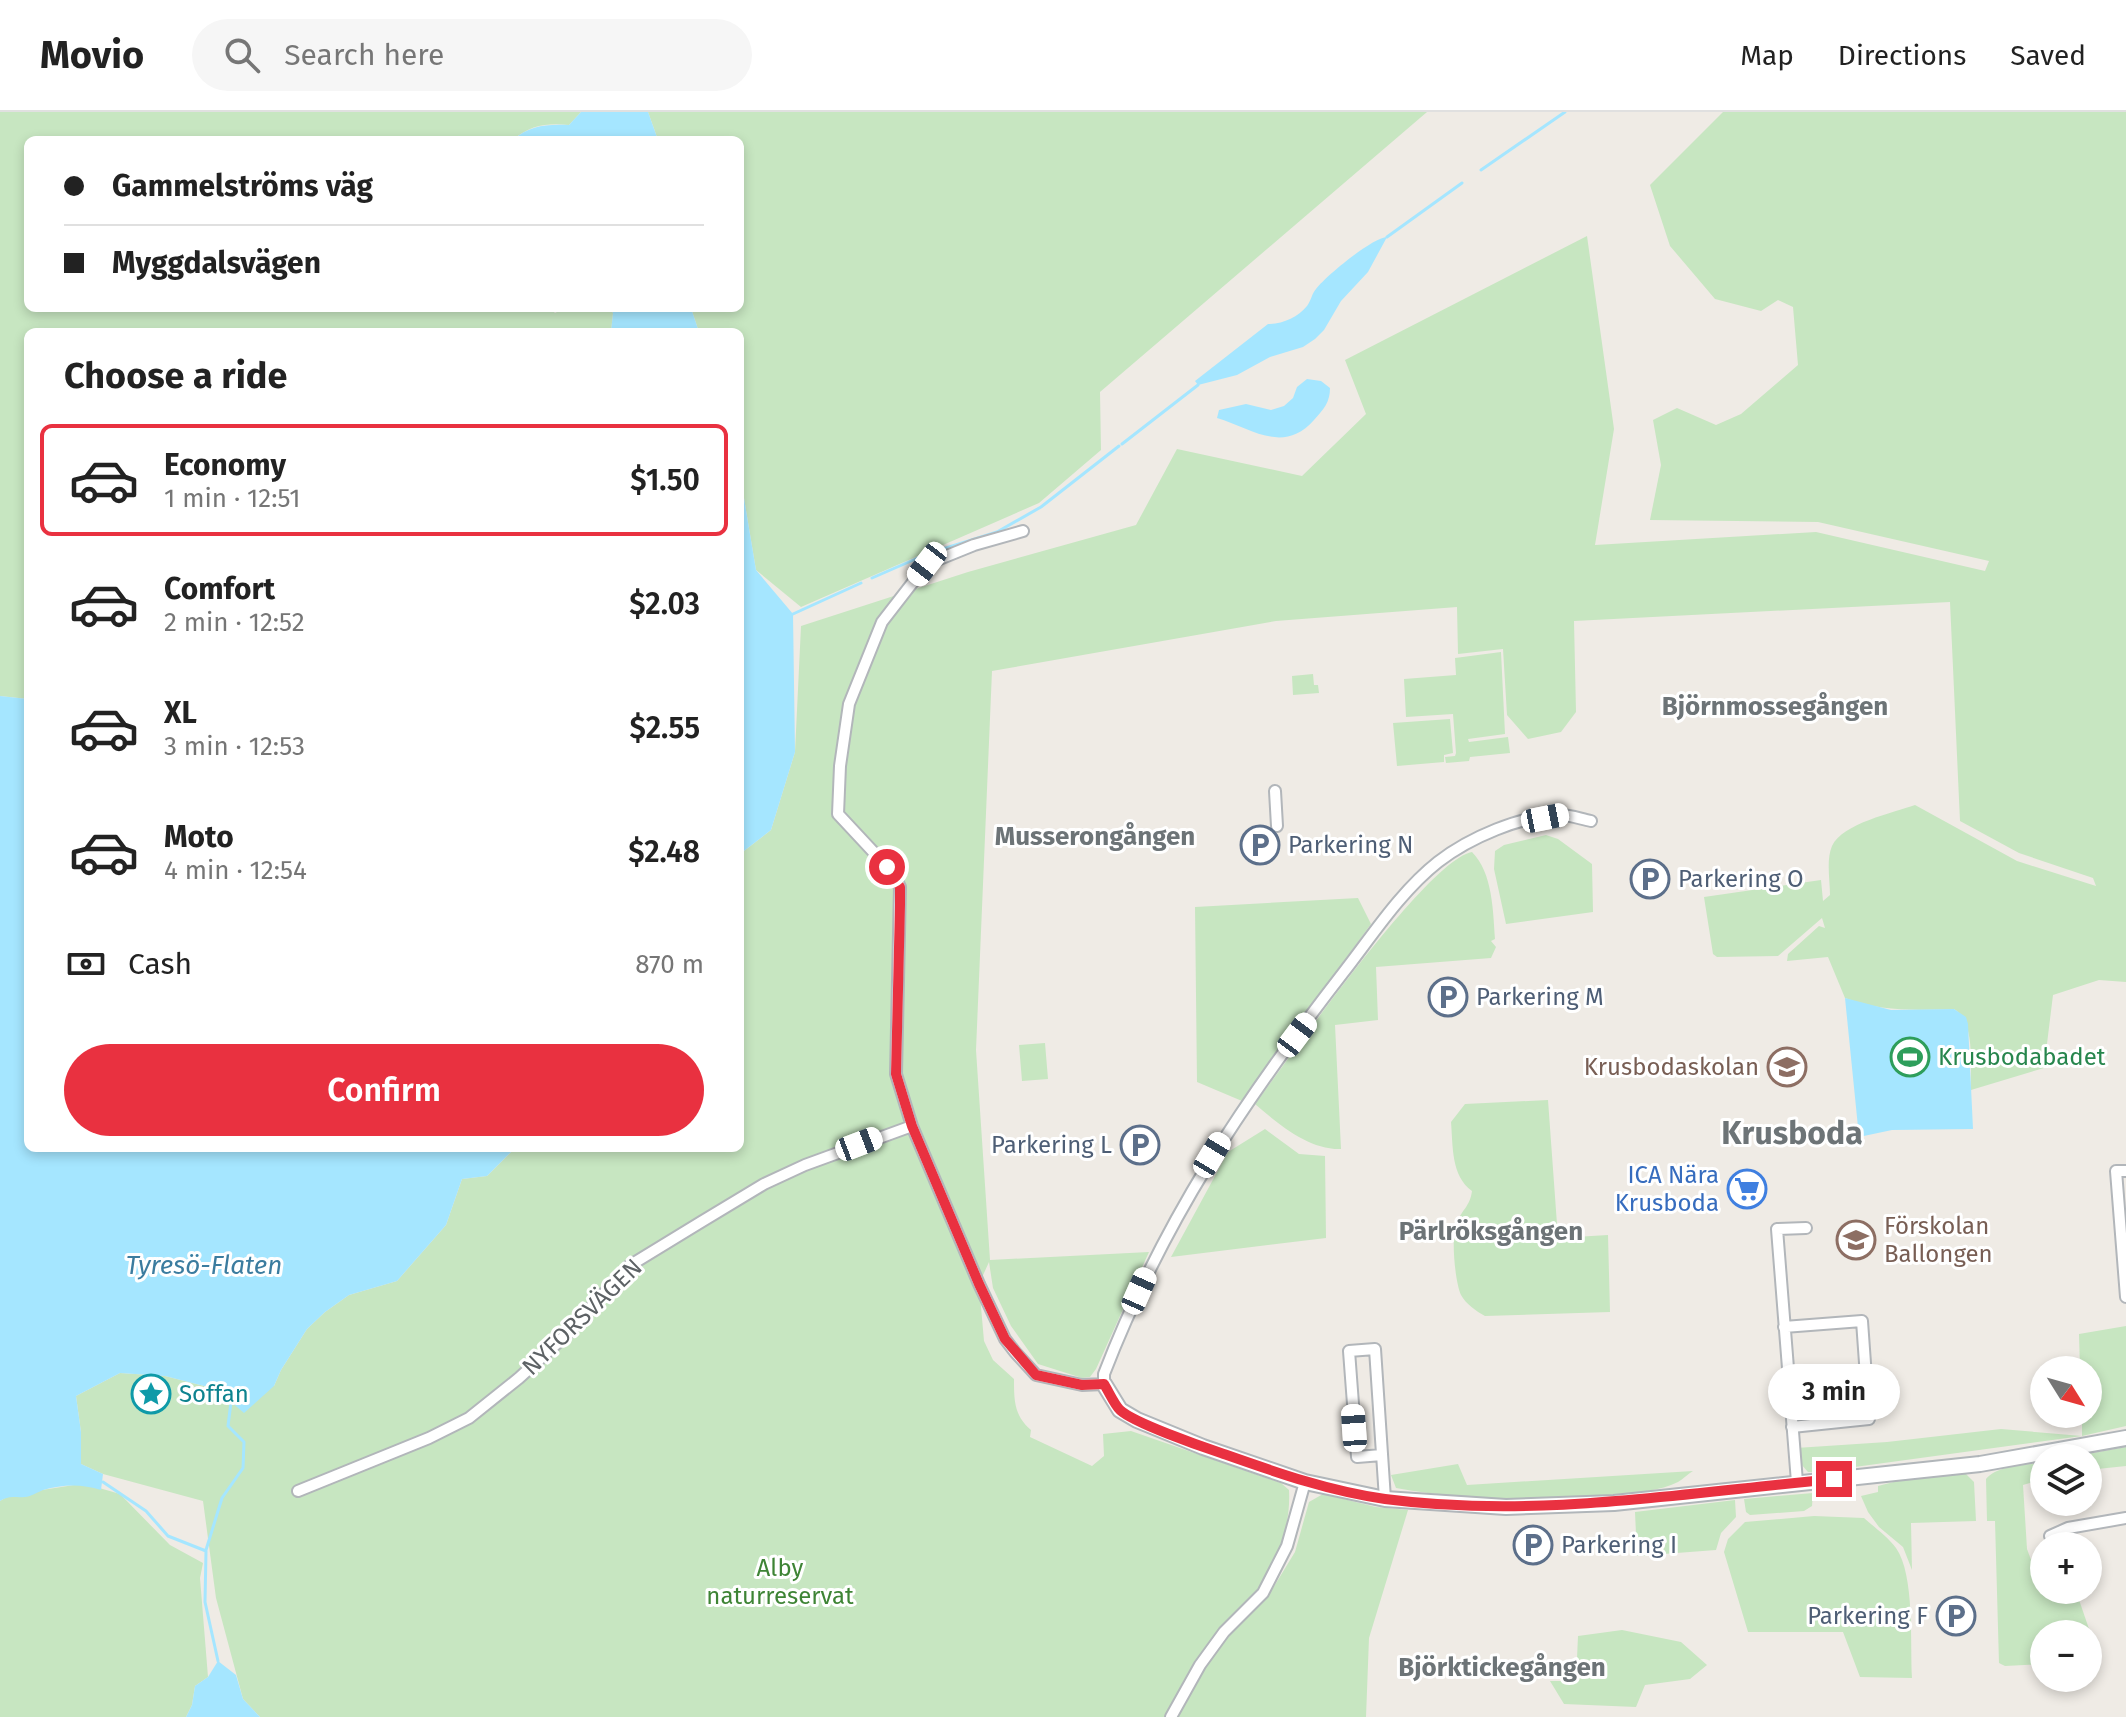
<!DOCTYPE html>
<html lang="en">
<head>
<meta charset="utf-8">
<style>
  :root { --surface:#fff; --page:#f6f6f6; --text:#222; --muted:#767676; --line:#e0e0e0; --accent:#e93140 }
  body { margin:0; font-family:"Fira Sans",sans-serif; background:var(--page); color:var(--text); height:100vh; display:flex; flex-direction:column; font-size:30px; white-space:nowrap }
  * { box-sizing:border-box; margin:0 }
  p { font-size:26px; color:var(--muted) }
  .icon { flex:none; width:44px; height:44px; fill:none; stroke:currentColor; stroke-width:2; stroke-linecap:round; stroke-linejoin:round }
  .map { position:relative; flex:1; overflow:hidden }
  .sheet { position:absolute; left:24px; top:216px; width:720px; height:824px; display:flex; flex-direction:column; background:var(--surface); border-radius:12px; box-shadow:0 4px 12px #0003 }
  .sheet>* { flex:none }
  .guide { position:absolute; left:24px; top:24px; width:720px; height:176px; border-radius:12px; box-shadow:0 4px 12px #0003; display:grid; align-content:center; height:176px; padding:0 40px; background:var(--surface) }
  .needle { width:52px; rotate:127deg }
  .tools { position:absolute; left:2030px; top:1244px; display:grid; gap:16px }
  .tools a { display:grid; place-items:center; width:72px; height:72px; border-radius:50%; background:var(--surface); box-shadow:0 4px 12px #0003; font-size:40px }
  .end { position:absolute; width:36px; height:36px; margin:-18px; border:10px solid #e93140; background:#fff; box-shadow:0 0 0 4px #fff }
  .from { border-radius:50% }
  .bubble { position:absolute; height:56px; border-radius:28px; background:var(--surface); box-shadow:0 4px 12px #0003; font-size:26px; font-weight:600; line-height:56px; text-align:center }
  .car { position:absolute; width:24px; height:48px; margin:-24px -12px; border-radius:10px; box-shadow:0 0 6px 2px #0007; background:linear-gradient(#fff 24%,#345 0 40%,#fff 0 76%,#345 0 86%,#fff 0) }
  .guide b { display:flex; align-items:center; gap:28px; height:76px; font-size:30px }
  .guide b+b { border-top:2px solid var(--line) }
  .guide i { width:20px; height:20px; background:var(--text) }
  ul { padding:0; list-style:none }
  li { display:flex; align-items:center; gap:24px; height:112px; margin:0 16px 12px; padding:0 24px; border:4px solid transparent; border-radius:12px }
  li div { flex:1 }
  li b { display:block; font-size:30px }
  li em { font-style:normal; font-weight:600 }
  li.selected { border-color:var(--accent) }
  li>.icon { width:72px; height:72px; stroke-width:1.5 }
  h2 { padding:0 40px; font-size:36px; line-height:96px }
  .pay { display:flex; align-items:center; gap:20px; height:88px; padding:0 40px; font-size:30px }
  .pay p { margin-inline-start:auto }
  .button { display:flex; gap:16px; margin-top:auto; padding:16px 40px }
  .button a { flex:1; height:92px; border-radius:48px; background:var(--accent); color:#fff; font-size:32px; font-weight:600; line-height:92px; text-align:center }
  header { display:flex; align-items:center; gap:48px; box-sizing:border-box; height:112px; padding:0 40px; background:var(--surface); border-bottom:2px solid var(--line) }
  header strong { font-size:38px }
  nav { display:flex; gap:44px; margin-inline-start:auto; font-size:28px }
  .search { width:560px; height:72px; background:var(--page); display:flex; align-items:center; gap:20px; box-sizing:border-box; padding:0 28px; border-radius:44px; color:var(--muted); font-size:30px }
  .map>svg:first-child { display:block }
  .green { fill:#c7e6c1 }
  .water { fill:#a5e6ff }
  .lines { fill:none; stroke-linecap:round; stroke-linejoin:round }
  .stream { stroke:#a5e6ff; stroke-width:3 }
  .street-casing { stroke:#b2b6ba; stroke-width:14 }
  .secondary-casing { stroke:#b1b6ba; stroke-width:18 }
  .street { stroke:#fff; stroke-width:10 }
  .secondary { stroke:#fff; stroke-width:14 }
  .route { stroke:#e93140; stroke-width:10 }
  .labels { text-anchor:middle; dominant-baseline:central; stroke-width:6; stroke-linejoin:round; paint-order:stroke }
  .service-label { font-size:24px; fill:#4e5e75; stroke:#fff; text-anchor:start }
  .leisure-label { font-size:24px; fill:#27864d; stroke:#fff; text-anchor:start }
  .education-label { font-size:24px; fill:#785e54; stroke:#fff; text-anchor:end }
  .shop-label { font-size:24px; fill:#366cbe; stroke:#fff; text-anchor:end }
  .street-label { font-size:24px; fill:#5d6265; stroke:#fff }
  .culture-label { font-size:24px; fill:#0d838f; stroke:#fff; text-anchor:start }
  .park-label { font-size:24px; fill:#3e8435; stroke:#fff }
  .neighbourhood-label { font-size:26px; font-weight:bold; fill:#6d7477; stroke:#fff }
  .water-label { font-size:26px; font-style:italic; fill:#3b7c9f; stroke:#fff }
  .district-label { font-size:32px; font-weight:bold; fill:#6d7477; stroke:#fff }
</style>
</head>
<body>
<header>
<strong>Movio</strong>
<div class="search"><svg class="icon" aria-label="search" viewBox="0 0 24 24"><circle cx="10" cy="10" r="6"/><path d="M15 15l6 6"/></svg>Search here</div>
<nav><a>Map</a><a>Directions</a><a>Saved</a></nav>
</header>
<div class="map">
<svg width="2126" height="1605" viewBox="0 0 2126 1605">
  <rect width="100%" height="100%" fill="#efebe5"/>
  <path class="green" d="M0 0H581L569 13C547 11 530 13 513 28H28V196H550L555 201 565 196H610L613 201 611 220H28V587L0 584Z
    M648 0H1427L1100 280 1101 338 1039 391 801 495 756 458 740 362V220H699L691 196H740V28H658Z
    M1723 0H2126V870L2099 868 2053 883 2044 956 1971 978C1970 955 1976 910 1954 897 1916 898 1881 900 1845 886L1828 845 1787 849 1788 842 1819 814 1825 816 1822 806 1778 844 1717 845 1713 842 1704 785 1821 768 1823 789 1830 783C1830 768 1826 748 1832 734 1843 711 1893 701 1915 693L2017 749 2096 774 2093 766 2019 741 1960 709 1950 490 1574 509 1576 600 1561 620 1528 627 1507 603 1503 537 1458 542 1457 495 1276 509 992 559 976 938 990 1148 1149 1140 1096 1257 1090 1265 1082 1266 1038 1252 1011 1214 993 1176 989 1150 979 1172 984 1229 993 1248 1014 1267C1014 1288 1014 1304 1031 1318L1030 1325 1092 1354 1104 1344 1103 1322 1131 1319 1281 1371 1289 1378C1291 1413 1278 1450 1257 1478 1247 1492 1232 1501 1222 1514 1207 1532 1195 1552 1183 1572L1189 1582 1221 1529 1267 1486 1295 1440 1309 1390 1323 1382 1376 1395 1408 1398 1369 1526 1366 1605H260L243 1587 216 1486 203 1389 103 1362 81 1352V1320L76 1284 120 1261 165 1264 216 1277 274 1274 281 1258 307 1217 325 1200 349 1183 397 1169 446 1113 462 1067 487 1064 515 1036H740V742L771 718 795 640 801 514 968 460 1136 413 1177 337 1302 364 1366 302 1345 248 1587 124 1614 317 1595 433 1816 420 1985 459 1989 449 1818 410 1650 408 1661 353 1653 308 1677 296 1716 313 1741 302 1798 253 1793 195 1778 188 1761 199 1715 187 1670 134 1650 73Z
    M1501 540 1505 622 1468 627 1469 630 1508 625 1510 641 1470 645 1469 649 1446 651 1445 645 1455 644 1456 641 1453 602 1406 605 1404 567 1456 563 1455 546Z
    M1313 562 1314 573H1318L1319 581 1293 583 1292 564Z
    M1450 607 1453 641 1444 643V650L1397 654 1393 611Z
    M1546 723 1558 727 1592 752 1593 800 1506 812 1494 757 1495 739 1504 733Z
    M1472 740C1493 761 1493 800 1495 827L1491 829 1496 835 1491 846 1376 855 1378 908 1335 913 1341 1037C1309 1038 1278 1012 1255 992 1288 948 1427 748 1472 740Z
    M1358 786 1371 812 1242 989 1197 970 1195 795Z
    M1045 931 1048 967 1022 969 1019 933Z
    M1548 988 1558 1126 1608 1123 1610 1200 1485 1204C1476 1199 1466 1192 1461 1183 1455 1170 1451 1126 1456 1113 1461 1098 1470 1095 1472 1079 1451 1064 1453 1034 1451 1010L1465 992Z
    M1265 1017 1299 1042 1325 1044 1326 1126 1171 1145 1228 1040Z
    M2126 1214V1314L2082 1324 1818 1360H1808L1801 1352 1796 1336 1887 1330 2001 1317 2082 1324V1302H2088V1258H2080L2079 1222Z
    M2126 1335V1354L2088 1358V1346H2064Z
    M2044 1350V1367L2023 1373 2027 1437 2045 1485 2076 1479 2100 1549 2088 1550V1522H2044V1552L2005 1554 1999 1551 1995 1409H1987L1986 1367C1997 1353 2027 1353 2044 1350Z
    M1458 1352 1467 1373 1693 1359C1688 1362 1683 1367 1678 1370 1660 1379 1637 1380 1618 1382 1545 1390 1469 1389 1396 1376L1391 1363Z
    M1965 1361 1974 1370 1976 1409 1911 1411 1912 1458 1903 1435 1879 1415 1868 1400 1861 1384 1878 1380V1374L1905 1367Z
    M74 1373H89L120 1382 170 1433 203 1451 200 1466 208 1565 195 1574 192 1593 186 1605H0V1389L10 1383Z
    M1813 1381 1812 1394 1804 1399 1750 1403 1746 1400 1744 1387Z
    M1735 1388 1736 1405 1721 1421 1716 1438 1637 1444 1635 1400Z
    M1814 1404 1864 1406C1874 1415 1888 1425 1896 1436 1915 1463 1910 1532 1912 1566L1860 1565 1843 1520H1748L1724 1440 1728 1427 1745 1410Z
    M1622 1518 1681 1530 1707 1553 1690 1567 1645 1573 1636 1595 1564 1592 1550 1569H1576L1578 1524Z"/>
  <path class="water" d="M581 0H648L658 28H513C530 13 547 12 569 13Z
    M1387 125 1368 160 1341 189 1324 218 1315 227 1303 235 1270 245 1237 263 1198 273 1195 269 1268 212C1283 212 1298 205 1307 194 1311 189 1312 181 1316 177 1327 163 1372 126 1387 125Z
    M610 196H691L699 220H611L613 201Z
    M1307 267 1321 269 1330 276C1330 290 1324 297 1314 308 1283 343 1251 316 1217 306L1219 298 1246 292 1271 298 1284 294 1293 286 1297 275Z
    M740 362 756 458 793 502 795 640 771 718 740 742Z
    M0 584 28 587V1036H515L487 1064 462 1067 446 1113 397 1169 349 1183 325 1200 307 1217 281 1258 274 1274 244 1301 216 1277 165 1264 120 1261 76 1284 81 1320V1352L103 1362 101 1378C82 1372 64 1372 43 1378 38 1380 30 1385 25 1385 14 1386 11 1383 0 1389Z
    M1845 886 1891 898 1954 897 1966 905 1968 912 1973 1017 1892 1018 1859 1025Z
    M218 1549 236 1563 243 1587 260 1605H186L192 1593 195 1574 208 1565Z"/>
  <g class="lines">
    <path class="stream" d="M1481 58 1565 0
      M1387 125 1462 71
      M1122 332 1198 273
      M872 466 927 442 997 420 1041 395 1119 334
      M793 502 861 471
      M103 1370 146 1399 168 1424 206 1439 205 1490 218 1549
      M206 1438 222 1386 243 1356 244 1330 228 1314 231 1290"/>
    <defs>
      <path id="street" d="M1023 419 974 433 927 452 882 510 849 592 840 654 838 702 893 761 900 775 896 962 912 1014 979 1172 1005 1227 1015 1240 1036 1263 1082 1273 1104 1272V1262C1163 1109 1243 990 1343 861 1372 824 1400 780 1438 750 1469 726 1521 703 1561 703 1570 703 1581 707 1591 709
        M1275 679 1277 714
        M2126 1059H2116L2126 1185
        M1784 1215 1862 1209 1869 1307 1792 1315
        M1382 1343 1357 1345 1349 1239 1375 1237 1385 1387
        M1797 1370 1777 1117 1806 1116
        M298 1379 429 1326 469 1306 519 1266 567 1222 629 1154 701 1110 764 1072 805 1053 912 1014
        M2050 1424 2068 1416 2126 1406
        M1171 1605 1200 1553 1224 1520 1263 1481 1287 1434 1305 1370"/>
      <path id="secondary" d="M1104 1272 1120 1298 1137 1308 1203 1335 1305 1370 1385 1387 1506 1395 1614 1391 1980 1352 2126 1326"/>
    </defs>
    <use href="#street" class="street-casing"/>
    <use href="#secondary" class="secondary-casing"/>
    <use href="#street" class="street"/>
    <use href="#secondary" class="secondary"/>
  </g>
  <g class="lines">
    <path class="route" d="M887 755 900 775V793L896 962 912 1014 979 1172 1005 1227 1036 1263 1082 1273 1104 1272C1109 1280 1114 1292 1120 1298 1134 1311 1200 1334 1221 1341 1275 1360 1328 1379 1385 1387 1536 1407 1684 1381 1834 1367"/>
  </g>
  <defs>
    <symbol id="parking-ring" viewBox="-11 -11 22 22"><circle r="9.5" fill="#fff" stroke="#5c6f8a" stroke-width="1.5"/><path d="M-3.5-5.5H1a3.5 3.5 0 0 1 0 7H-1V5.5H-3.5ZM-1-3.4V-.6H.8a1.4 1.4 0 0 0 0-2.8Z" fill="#5c6f8a"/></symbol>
    <symbol id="stadium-ring" viewBox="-11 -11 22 22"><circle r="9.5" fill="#fff" stroke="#2e9e5b" stroke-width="1.5"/><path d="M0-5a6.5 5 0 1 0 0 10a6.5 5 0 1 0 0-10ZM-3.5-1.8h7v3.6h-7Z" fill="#2e9e5b"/></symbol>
    <symbol id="school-ring" viewBox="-11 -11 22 22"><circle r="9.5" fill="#fff" stroke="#8d6e63" stroke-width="1.5"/><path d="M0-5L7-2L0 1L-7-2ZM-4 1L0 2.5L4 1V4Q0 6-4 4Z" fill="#8d6e63"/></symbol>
    <symbol id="supermarket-ring" viewBox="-11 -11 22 22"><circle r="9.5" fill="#fff" stroke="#3f7fe0" stroke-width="1.5"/><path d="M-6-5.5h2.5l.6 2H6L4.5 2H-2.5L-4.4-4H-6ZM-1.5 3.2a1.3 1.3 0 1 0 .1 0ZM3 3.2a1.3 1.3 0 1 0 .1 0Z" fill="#3f7fe0"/></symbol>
    <symbol id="sight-ring" viewBox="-11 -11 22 22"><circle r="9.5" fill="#fff" stroke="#0f9aa8" stroke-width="1.5"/><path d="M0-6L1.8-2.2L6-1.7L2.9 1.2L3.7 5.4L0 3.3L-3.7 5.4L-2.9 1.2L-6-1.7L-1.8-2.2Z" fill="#0f9aa8"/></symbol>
  </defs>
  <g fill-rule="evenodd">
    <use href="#parking-ring" x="1238" y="711" width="44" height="44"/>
    <use href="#parking-ring" x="1628" y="745" width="44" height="44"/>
    <use href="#parking-ring" x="1426" y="863" width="44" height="44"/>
    <use href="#stadium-ring" x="1888" y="923" width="44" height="44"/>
    <use href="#school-ring" x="1765" y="933" width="44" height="44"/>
    <use href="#parking-ring" x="1118" y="1011" width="44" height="44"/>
    <use href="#supermarket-ring" x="1725" y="1055" width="44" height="44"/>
    <use href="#school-ring" x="1834" y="1106" width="44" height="44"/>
    <use href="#sight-ring" x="129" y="1260" width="44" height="44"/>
    <use href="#parking-ring" x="1511" y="1411" width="44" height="44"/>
    <use href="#parking-ring" x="1934" y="1482" width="44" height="44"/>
  </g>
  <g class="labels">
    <g class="service-label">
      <text x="1288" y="733">Parkering N</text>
      <text x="1678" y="767">Parkering O</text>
      <text x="1476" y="885">Parkering M</text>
      <text x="1112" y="1033" text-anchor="end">Parkering L</text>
      <text x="1561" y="1433">Parkering I</text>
      <text x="1928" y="1504" text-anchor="end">Parkering F</text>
    </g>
    <g class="leisure-label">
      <text x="1938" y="945">Krusbodabadet</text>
    </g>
    <g class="education-label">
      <text x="1759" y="955">Krusbodaskolan</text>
      <text x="1884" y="1114" text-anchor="start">Förskolan<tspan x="1884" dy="28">Ballongen</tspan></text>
    </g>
    <g class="shop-label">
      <text x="1719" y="1063">ICA Nära<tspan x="1719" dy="28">Krusboda</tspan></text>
    </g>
    <g class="street-label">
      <text transform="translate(582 1205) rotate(-44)">NYFORSVÄGEN</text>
    </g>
    <g class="culture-label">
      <text x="179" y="1282">Soffan</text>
    </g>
    <g class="park-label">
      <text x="780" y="1456">Alby<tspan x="780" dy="28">naturreservat</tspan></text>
    </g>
    <g class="neighbourhood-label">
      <text x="1775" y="594">Björnmossegången</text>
      <text x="1095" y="724">Musserongången</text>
      <text x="1491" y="1119">Pärlröksgången</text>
      <text x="1502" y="1555">Björktickegången</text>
    </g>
    <g class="water-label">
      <text x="204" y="1153">Tyresö-Flaten</text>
    </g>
    <g class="district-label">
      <text x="1792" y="1021">Krusboda</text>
    </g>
  </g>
</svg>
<div class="tools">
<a><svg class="needle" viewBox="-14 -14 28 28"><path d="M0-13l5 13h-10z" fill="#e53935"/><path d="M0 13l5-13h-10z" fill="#767676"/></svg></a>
<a><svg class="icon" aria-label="layers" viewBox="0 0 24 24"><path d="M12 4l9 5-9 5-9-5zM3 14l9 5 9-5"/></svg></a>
<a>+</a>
<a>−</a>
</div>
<i class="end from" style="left:887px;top:755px"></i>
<i class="end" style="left:1834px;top:1367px"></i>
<div class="bubble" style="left:1768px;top:1252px;width:132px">3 min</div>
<i class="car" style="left:927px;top:452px;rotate:218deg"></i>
<i class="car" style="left:1545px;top:706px;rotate:79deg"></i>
<i class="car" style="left:1297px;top:923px;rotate:37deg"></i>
<i class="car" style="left:859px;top:1032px;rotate:69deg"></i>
<i class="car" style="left:1212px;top:1043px;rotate:31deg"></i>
<i class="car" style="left:1139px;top:1179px;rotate:24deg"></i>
<i class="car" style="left:1354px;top:1316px;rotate:356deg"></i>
<div class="guide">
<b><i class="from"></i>Gammelströms väg</b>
<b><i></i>Myggdalsvägen</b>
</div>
<section class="sheet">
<h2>Choose a ride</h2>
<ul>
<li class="selected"><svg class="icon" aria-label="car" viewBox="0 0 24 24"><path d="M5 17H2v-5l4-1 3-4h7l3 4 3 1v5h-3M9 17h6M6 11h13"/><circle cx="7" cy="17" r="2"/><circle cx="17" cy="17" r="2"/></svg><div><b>Economy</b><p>1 min · 12:51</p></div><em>$1.50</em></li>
<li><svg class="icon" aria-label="car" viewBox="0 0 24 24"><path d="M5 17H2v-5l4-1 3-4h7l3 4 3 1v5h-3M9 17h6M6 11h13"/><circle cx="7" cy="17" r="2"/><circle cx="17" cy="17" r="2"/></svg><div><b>Comfort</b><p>2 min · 12:52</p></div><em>$2.03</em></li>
<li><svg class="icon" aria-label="car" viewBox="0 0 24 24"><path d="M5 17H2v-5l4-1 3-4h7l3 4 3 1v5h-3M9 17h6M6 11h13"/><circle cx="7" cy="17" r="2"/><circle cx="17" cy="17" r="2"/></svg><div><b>XL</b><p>3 min · 12:53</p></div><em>$2.55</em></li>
<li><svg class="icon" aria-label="car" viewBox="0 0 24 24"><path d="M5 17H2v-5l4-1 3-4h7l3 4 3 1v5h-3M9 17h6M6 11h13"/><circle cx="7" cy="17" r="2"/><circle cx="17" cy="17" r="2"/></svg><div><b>Moto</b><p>4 min · 12:54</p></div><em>$2.48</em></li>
</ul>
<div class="pay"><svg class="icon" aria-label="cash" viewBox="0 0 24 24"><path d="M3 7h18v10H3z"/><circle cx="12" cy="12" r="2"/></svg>Cash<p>870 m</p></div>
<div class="button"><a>Confirm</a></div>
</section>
</div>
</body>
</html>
